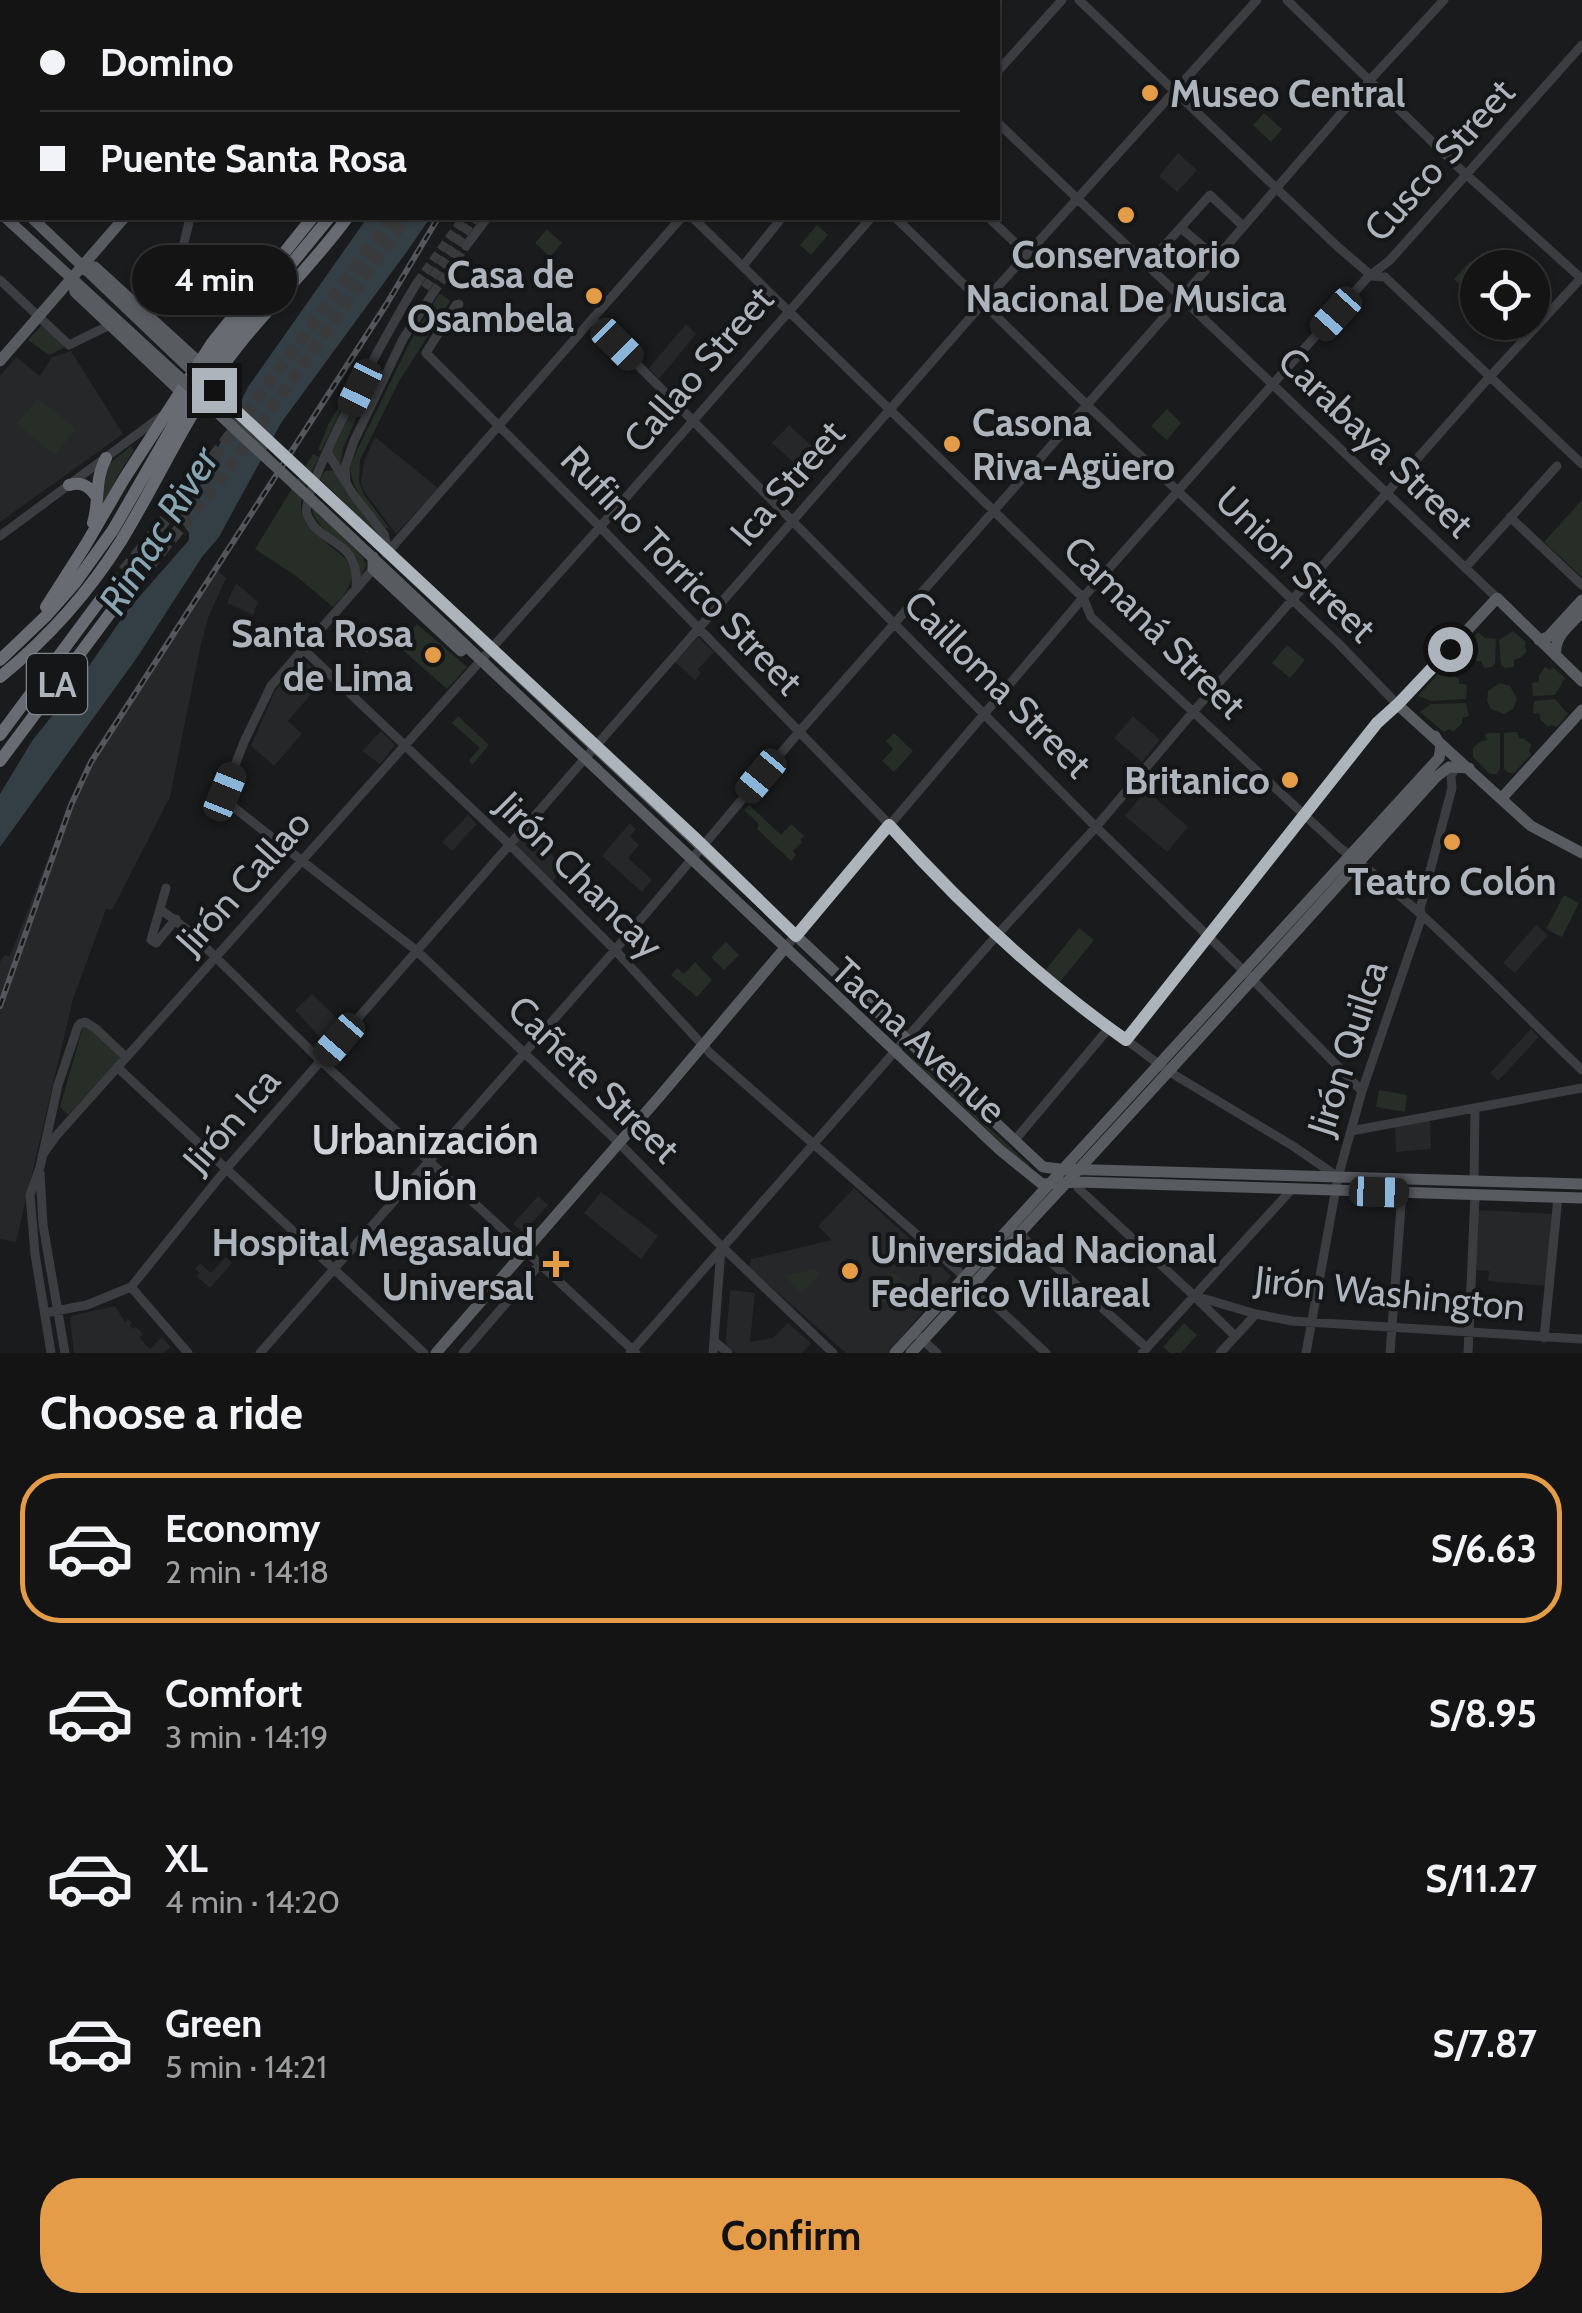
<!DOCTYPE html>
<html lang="en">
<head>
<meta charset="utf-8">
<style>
  :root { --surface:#141415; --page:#1d1d1e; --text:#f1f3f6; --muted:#9d9ea0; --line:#333334; --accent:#e59c49 }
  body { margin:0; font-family:Cabin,sans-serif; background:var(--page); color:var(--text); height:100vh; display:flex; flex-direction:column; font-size:38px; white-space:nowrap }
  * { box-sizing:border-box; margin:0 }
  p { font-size:32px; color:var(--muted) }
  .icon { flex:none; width:55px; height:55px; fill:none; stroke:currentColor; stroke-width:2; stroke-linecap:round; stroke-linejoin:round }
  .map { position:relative; height:1353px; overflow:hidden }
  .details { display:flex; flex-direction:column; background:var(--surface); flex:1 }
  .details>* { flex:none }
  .top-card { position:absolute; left:0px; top:0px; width:1000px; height:220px; box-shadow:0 2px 8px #0004,0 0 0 2px var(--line); display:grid; align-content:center; height:220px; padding:0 40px; background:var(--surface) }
  .tools { position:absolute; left:1460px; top:250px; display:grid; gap:20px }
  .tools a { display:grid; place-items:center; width:90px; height:90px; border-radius:50%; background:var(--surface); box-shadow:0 2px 8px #0004,0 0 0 2px var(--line); font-size:50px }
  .end { position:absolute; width:45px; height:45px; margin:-22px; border:12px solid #aeb4bb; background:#111; box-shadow:0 0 0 5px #111 }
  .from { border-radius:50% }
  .bubble { position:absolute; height:70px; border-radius:35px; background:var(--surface); box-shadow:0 2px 8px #0004,0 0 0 2px var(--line); font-size:32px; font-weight:700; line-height:70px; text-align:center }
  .car { position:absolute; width:30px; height:60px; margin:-30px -15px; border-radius:12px; box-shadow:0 0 8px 2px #0007; background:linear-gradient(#222 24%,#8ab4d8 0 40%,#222 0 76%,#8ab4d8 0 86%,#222 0) }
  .top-card b { display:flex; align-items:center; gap:35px; height:95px; font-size:38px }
  .top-card b+b { border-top:2px solid var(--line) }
  .top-card i { width:25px; height:25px; background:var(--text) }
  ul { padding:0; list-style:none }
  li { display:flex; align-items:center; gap:30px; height:150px; margin:0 20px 15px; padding:0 20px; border:5px solid transparent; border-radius:40px }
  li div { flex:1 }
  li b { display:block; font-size:38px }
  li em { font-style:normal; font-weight:700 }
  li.current { border-color:var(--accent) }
  li>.icon { width:90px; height:90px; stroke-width:1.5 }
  h2 { padding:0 40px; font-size:45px; line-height:120px }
  .cta { display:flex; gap:20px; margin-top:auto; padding:20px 40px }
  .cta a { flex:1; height:115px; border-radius:40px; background:var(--accent); color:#111; font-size:40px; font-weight:700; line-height:115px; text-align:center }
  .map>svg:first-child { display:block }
  .built { fill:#262729 }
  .green { fill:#262e27 }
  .water { fill:#343f45 }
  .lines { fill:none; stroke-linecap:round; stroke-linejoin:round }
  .minor-tunnel { stroke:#383a3c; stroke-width:9; stroke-dasharray:9 4.5; stroke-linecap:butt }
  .highway-tunnel { stroke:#383a3c; stroke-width:12; stroke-dasharray:12 6; stroke-linecap:butt }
  .minor { stroke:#3c3d41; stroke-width:9 }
  .major { stroke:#585b60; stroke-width:11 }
  .highway { stroke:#686c72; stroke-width:12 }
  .rail-casing { stroke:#53565a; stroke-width:6 }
  .rail { stroke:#151617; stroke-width:2.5; stroke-dasharray:8; stroke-linecap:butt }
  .major-bridge { stroke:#585b60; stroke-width:11 }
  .route { stroke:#aeb4bb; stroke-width:12 }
  .poi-dot { fill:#e59c49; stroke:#151617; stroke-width:4 }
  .labels { text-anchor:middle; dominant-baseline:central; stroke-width:8; stroke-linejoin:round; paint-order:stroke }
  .shield { fill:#151617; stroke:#80858a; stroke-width:2.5 }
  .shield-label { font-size:35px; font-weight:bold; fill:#aeb4bb }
  .poi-label { font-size:38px; font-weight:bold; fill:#aeb4bb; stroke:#151617; text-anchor:end }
  .street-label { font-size:38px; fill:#aeb4bb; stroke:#151617 }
  .water-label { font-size:40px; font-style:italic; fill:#88a5b3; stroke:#151617 }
  .neighbourhood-label { font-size:40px; font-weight:bold; fill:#cfd2d7; stroke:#151617 }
</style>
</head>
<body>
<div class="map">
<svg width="1582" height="1353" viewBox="0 0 1582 1353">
  <rect width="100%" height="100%" fill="#1a1b1c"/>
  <path class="built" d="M1178 153 1197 170 1177 192 1159 176Z
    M686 324 696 334 659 379 649 368Z
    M71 351 123 434 0 522V376L16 357 40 376 52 357Z
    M789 425 823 456 806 474 772 443Z
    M375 437 438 488 396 534 363 490 361 481 365 459Z
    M213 567 226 578 208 618 200 648 170 797 112 910 106 909 73 999 16 1242 0 1239V962L4 955 10 956 69 804 86 765Z
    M236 583 258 602 253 615 227 603Z
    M698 637 714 652 698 669 701 673 695 680 675 662Z
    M303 659 325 678 288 721 302 734 274 766 251 746 275 691Z
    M1133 716 1160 740 1142 762 1114 738Z
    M381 731 395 745 380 764 362 751Z
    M1146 790 1188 827 1167 852 1125 816Z
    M468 815 477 824 452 851 442 842Z
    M630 823 636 829 630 836 639 845 628 858 652 880 642 892 602 856Z
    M527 830 566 868 552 882 515 843Z
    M1536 925 1548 935 1515 973 1503 963Z
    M312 994 344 1025 327 1045 295 1010Z
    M1531 1029 1539 1037 1498 1081 1490 1073Z
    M1430 1119 1431 1149 1396 1152 1395 1127Z
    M854 1188 951 1276 889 1353H846L749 1267 751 1259 832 1240 818 1226Z
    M601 1192 658 1236 641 1259 584 1213Z
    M538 1196 548 1205 523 1233 513 1224Z
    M1478 1210 1552 1214 1547 1286 1488 1281 1489 1271 1475 1270Z
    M226 1257 232 1263 210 1288 196 1276 200 1273 195 1269 200 1263 211 1273Z
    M730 1290 755 1293 750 1342 773 1338 788 1323 811 1343 802 1353H735L727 1346 726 1340Z
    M115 1306 125 1322 128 1319 132 1323 130 1326 134 1329 136 1327 143 1334 140 1338 150 1349 162 1337 171 1347 163 1353H74L70 1319 71 1316Z"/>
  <path class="green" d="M1264 113 1282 129 1271 142 1253 125Z
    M817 225 828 235 811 255 800 245Z
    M547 229 562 243 550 257 535 243Z
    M1470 261 1477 268V292L1473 297 1454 279Z
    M441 294 450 301 398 383 360 460 359 482 364 495 390 529 385 528C371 509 350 490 350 465L409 344 438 295Z
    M45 322 69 345 49 355 28 340Z
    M365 361 321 451 318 450 328 425Z
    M360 395 365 399 343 448 340 468 331 452Z
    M38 398 76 429 55 455 17 424Z
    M1167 409 1181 423 1167 440 1151 426Z
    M131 446 134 450 116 479 101 511 104 468Z
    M313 454 319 457C288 518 297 518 345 558 360 578 347 592 333 607L296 576 255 549Z
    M334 470 346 491 383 537 382 540 320 479 325 471Z
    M1582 500V577L1544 542Z
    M311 506 363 557 366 565 360 579 357 558C341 541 315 529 311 506Z
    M417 624 467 667 447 689 398 646Z
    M371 625 383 635 367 653 355 643Z
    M1513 631 1526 642 1525 646 1527 651 1520 658 1514 660V667L1505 668 1501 665 1499 640Z
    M1478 632 1485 638 1496 639 1495 663 1492 667 1484 668 1481 661H1476L1467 653 1470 649 1467 645Z
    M1287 645 1305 660 1290 678 1272 663Z
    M1545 667 1550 670 1553 667 1565 678 1555 695 1533 696 1532 683 1539 682V675Z
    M1440 672 1446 674 1450 672 1459 679V684H1465L1467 686 1466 699 1431 701 1418 696Z
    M1500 683 1510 686 1517 699 1513 709 1504 714 1491 709 1487 701 1488 691Z
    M1555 699 1568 714 1557 727 1551 725 1548 727 1540 719V714L1533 713 1534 701Z
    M1466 703 1469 716 1462 718V723L1453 732 1449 729 1444 732 1420 712 1431 704Z
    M458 716 489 745 472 765 469 760 480 748 452 723Z
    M1517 732 1520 739 1524 738 1531 745 1529 751 1531 755 1514 773H1509L1504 769V733Z
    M894 733 913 751 894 772 882 761 893 749 886 741Z
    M1488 733H1500V768L1497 774H1490L1473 757V748L1481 741 1487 740 1485 735Z
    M749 805 781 835 791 824 804 836 800 840 802 842 793 851 796 855 791 861 757 829 759 824 744 810Z
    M1564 895 1579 903 1562 937 1546 929Z
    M1079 928 1094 940 1059 983 1044 972Z
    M726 942 739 955 724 970 711 957Z
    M695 962 712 980 697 997 671 975 677 968 684 974Z
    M87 1024 120 1054V1058L68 1115 60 1107 83 1027Z
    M913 1057 1029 1165 1027 1167 912 1059Z
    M1379 1090 1407 1095 1405 1112 1376 1107Z
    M816 1269 820 1274 801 1293 785 1276Z
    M893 1272 912 1290 895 1308 888 1306 878 1297V1288Z
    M1184 1323 1197 1335 1181 1353H1170L1163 1347Z"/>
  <path class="water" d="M367 218H430L408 250 281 423 219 537 202 557 136 659 0 847V794L32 741 71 692 127 611 189 540V533L180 520 181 513 212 460 248 387Z"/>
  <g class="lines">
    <path class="minor-tunnel" d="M417 283 464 218
      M425 288 475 218
      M433 293 466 246"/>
    <path class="highway-tunnel" d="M534 2 536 0
      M548 2 549 0
      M101 599 186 494 392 218
      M114 608 228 470 406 218"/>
    <path class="minor" d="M15 0 19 2
      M362 0 374 2
      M674 0 676 2
      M868 0 871 2
      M1079 0 1339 248 1372 276 1385 277 1582 464
      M1287 0 1458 167 1582 279
      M334 2 335 0
      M410 2 411 0
      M463 2 465 0
      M615 2 617 0
      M635 2 637 0
      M656 2 657 0
      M998 71 1062 0
      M998 123 1497 598
      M693 218 1077 592 1083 597 1091 617 1340 848C1428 912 1503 995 1582 1070
      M896 218 1087 405 1338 643 1398 705 1377 723 1126 1039
      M989 218 1027 254
      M1181 228 1216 258
      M184 243 190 218
      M466 246 487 218
      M1147 265 1210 195 1243 226
      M743 266 780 220
      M0 280 69 345 110 325
      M459 304 456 305 426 353 600 527 959 896 1046 980 1168 1071 1293 1146 1338 1177
      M148 316 163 307 234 303
      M592 319 1096 827 1251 978 1362 1091
      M327 452 353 494 384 534 388 552
      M346 483 345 467 354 441 403 339 433 293
      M1510 517 1582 585
      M0 536 163 415
      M386 554 681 218
      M376 566 271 686 244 742 225 791 227 802 417 951 619 1143 715 1240 833 1353
      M1465 568 1557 466
      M356 588C360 536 319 547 307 514 299 489 398 313 417 283
      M303 649 510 845 615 950 710 1053 957 1270 1046 1353
      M166 888 151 940 156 943 176 919
      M160 909 189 931 321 1061 636 1353
      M785 948 1088 592 1367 278 1390 260 1582 45
      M117 1067 424 1353
      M1351 1131 1582 1088
      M1014 1141 1109 1028
      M42 1156 56 1136 600 527 871 218
      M40 1173 43 1225 65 1353
      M1474 1182 1475 1108
      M1078 1188 1189 1291 1235 1336
      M1016 1231 1147 1348
      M131 1287 188 1353
      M1195 1296 1256 1314 1292 1321 1582 1339
      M45 1313 87 1305 131 1287 227 1168 983 303 1257 0
      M914 1332 937 1353
      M1544 1338 1558 1197
      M714 1341 728 1353
      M51 1353 35 1254 30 1195 40 1167 58 1085 78 1026 81 1023 85 1022 95 1028 126 1057
      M260 1353 615 950 799 732 1218 256 1369 81 1444 0
      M463 1353 540 1264
      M630 1353 998 934 1096 827 1193 712 1485 382 1582 277
      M713 1353 721 1249
      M1142 1353 1293 1188
      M1220 1353 1256 1314
      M1306 1353 1338 1177 1362 1091 1422 916 1420 909 1452 788 1451 776 1456 767
      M1390 1353 1402 1193
      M1468 1353 1475 1195"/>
    <path class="major" d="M129 2 130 0
      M243 2V0
      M0 140 2 138
      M0 188 2 190
      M6 218 178 376
      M32 218 185 364
      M85 270 95 267 199 362
      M72 277 75 292 181 392
      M0 361 124 218
      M328 497 1043 1167 1060 1169 1582 1184
      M319 507 1000 1150 1042 1184 1079 1182 1272 1188 1582 1198
      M373 557V569L461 651
      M1539 640 1548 637 1582 600
      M1556 656C1553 637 1570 625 1582 612
      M1582 681 1497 598 1398 705 1531 826 1582 853
      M1501 799 1582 710
      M436 1353 660 1096 785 948
      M895 1353 1439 758 1441 746 1435 736
      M911 1353C960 1301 1006 1247 1055 1195 1183 1057 1309 917 1436 777L1449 767 1469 768"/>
    <path class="highway" d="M476 2 477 0
      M491 2 493 0
      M69 485C81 481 89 486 96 496
      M93 523C100 501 94 480 106 458
      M46 607 85 546 124 479 212 343 312 218
      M0 660 46 616 75 583 113 530 206 368 329 218
      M0 677C47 639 89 592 121 541 154 487 181 428 216 376 254 319 307 273 347 218
      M0 735 101 599
      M0 761 114 608"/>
    <defs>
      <path id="rail" d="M589 2 591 0
        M0 1006 71 805 91 762 386 305 438 218"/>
    </defs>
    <use href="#rail" class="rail-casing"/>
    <use href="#rail" class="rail"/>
    <path class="major-bridge" d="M185 364 328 497
      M178 376 319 507"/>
  </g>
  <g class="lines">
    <path class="route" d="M214 390 696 839 796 936 889 825C960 904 1039 979 1126 1040L1377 723 1398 704 1450 649"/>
  </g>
  <g class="poi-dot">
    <circle cx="1150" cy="93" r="10"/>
    <circle cx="1126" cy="215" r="10"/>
    <circle cx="594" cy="296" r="10"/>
    <circle cx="952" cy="444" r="10"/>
    <circle cx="433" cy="655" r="10"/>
    <circle cx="1290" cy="780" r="10"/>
    <circle cx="1452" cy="842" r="10"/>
    <path d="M551 1249h10v10h10v10h-10v10h-10v-10h-10v-10h10z"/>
    <circle cx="850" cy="1271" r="10"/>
  </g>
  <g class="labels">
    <rect class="shield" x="27" y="654" width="60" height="60" rx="8"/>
    <g class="shield-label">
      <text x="57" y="684">LA</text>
    </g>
    <g class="poi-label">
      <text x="1170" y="93" text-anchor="start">Museo Central</text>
      <text x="1126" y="254" text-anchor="middle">Conservatorio<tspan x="1126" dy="44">Nacional De Musica</tspan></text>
      <text x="574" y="274">Casa de<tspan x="574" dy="44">Osambela</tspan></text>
      <text x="972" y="422" text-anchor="start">Casona<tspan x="972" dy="44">Riva-Agüero</tspan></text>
      <text x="413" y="633">Santa Rosa<tspan x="413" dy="44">de Lima</tspan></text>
      <text x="1270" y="780">Britanico</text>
      <text x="1452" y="881" text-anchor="middle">Teatro Colón</text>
      <text x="534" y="1242">Hospital Megasalud<tspan x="534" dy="44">Universal</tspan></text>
      <text x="870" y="1249" text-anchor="start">Universidad Nacional<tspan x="870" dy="44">Federico Villareal</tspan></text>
    </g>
    <g class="street-label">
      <text transform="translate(1439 160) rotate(-48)">Cusco Street</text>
      <text transform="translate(698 369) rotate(-49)">Callao Street</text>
      <text transform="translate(1376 442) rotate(44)">Carabaya Street</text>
      <text transform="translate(787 483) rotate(-49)">Ica Street</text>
      <text transform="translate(1296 564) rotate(44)">Union Street</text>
      <text transform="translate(682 570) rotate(46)">Rufino Torrico Street</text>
      <text transform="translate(1155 627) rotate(45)">Camaná Street</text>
      <text transform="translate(998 684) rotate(45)">Cailloma Street</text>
      <text transform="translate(580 875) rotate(45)">Jirón Chancay</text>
      <text transform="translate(243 882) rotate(-48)">Jirón Callao</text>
      <text transform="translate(919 1040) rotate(43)">Tacna Avenue</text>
      <text transform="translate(1347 1048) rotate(-72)">Jirón Quilca</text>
      <text transform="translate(594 1079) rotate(44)">Cañete Street</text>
      <text transform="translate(231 1120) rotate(-49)">Jirón Ica</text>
      <text transform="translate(1390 1293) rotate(6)">Jirón Washington</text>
    </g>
    <g class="water-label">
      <text transform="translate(158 530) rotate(-58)">Rimac River</text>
    </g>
    <g class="neighbourhood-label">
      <text x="425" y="1139">Urbanización<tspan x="425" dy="46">Unión</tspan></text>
    </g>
  </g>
</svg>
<div class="tools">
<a><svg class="icon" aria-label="locate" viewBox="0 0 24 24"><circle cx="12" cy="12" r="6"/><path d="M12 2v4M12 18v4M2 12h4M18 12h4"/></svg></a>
</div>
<i class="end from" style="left:1450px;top:649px"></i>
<i class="end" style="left:214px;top:390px"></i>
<div class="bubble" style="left:132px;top:245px;width:165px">4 min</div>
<i class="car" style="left:1336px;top:314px;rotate:222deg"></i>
<i class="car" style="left:617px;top:344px;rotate:135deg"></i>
<i class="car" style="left:360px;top:388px;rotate:206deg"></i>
<i class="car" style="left:761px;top:776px;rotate:220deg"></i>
<i class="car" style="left:225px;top:792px;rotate:22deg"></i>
<i class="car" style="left:339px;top:1040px;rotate:221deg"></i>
<i class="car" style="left:1379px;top:1192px;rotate:92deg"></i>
<div class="top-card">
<b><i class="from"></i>Domino</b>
<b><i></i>Puente Santa Rosa</b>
</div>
</div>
<section class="details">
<h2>Choose a ride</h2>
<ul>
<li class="current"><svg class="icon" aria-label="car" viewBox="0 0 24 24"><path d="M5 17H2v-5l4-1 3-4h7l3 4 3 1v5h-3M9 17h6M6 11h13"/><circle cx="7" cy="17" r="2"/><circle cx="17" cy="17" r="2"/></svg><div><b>Economy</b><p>2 min · 14:18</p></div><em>S/6.63</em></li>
<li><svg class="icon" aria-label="car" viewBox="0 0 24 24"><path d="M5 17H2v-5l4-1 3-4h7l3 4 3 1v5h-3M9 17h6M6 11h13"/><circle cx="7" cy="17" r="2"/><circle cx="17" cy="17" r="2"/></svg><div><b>Comfort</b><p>3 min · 14:19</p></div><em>S/8.95</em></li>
<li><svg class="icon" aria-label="car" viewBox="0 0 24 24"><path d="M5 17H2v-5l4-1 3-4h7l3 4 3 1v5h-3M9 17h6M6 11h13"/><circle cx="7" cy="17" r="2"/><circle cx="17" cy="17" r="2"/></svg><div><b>XL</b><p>4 min · 14:20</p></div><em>S/11.27</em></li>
<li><svg class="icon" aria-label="car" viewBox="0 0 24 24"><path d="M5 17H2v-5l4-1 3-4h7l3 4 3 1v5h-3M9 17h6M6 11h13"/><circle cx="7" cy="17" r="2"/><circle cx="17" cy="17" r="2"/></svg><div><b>Green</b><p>5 min · 14:21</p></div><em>S/7.87</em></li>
</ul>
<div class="cta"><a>Confirm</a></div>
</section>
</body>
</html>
